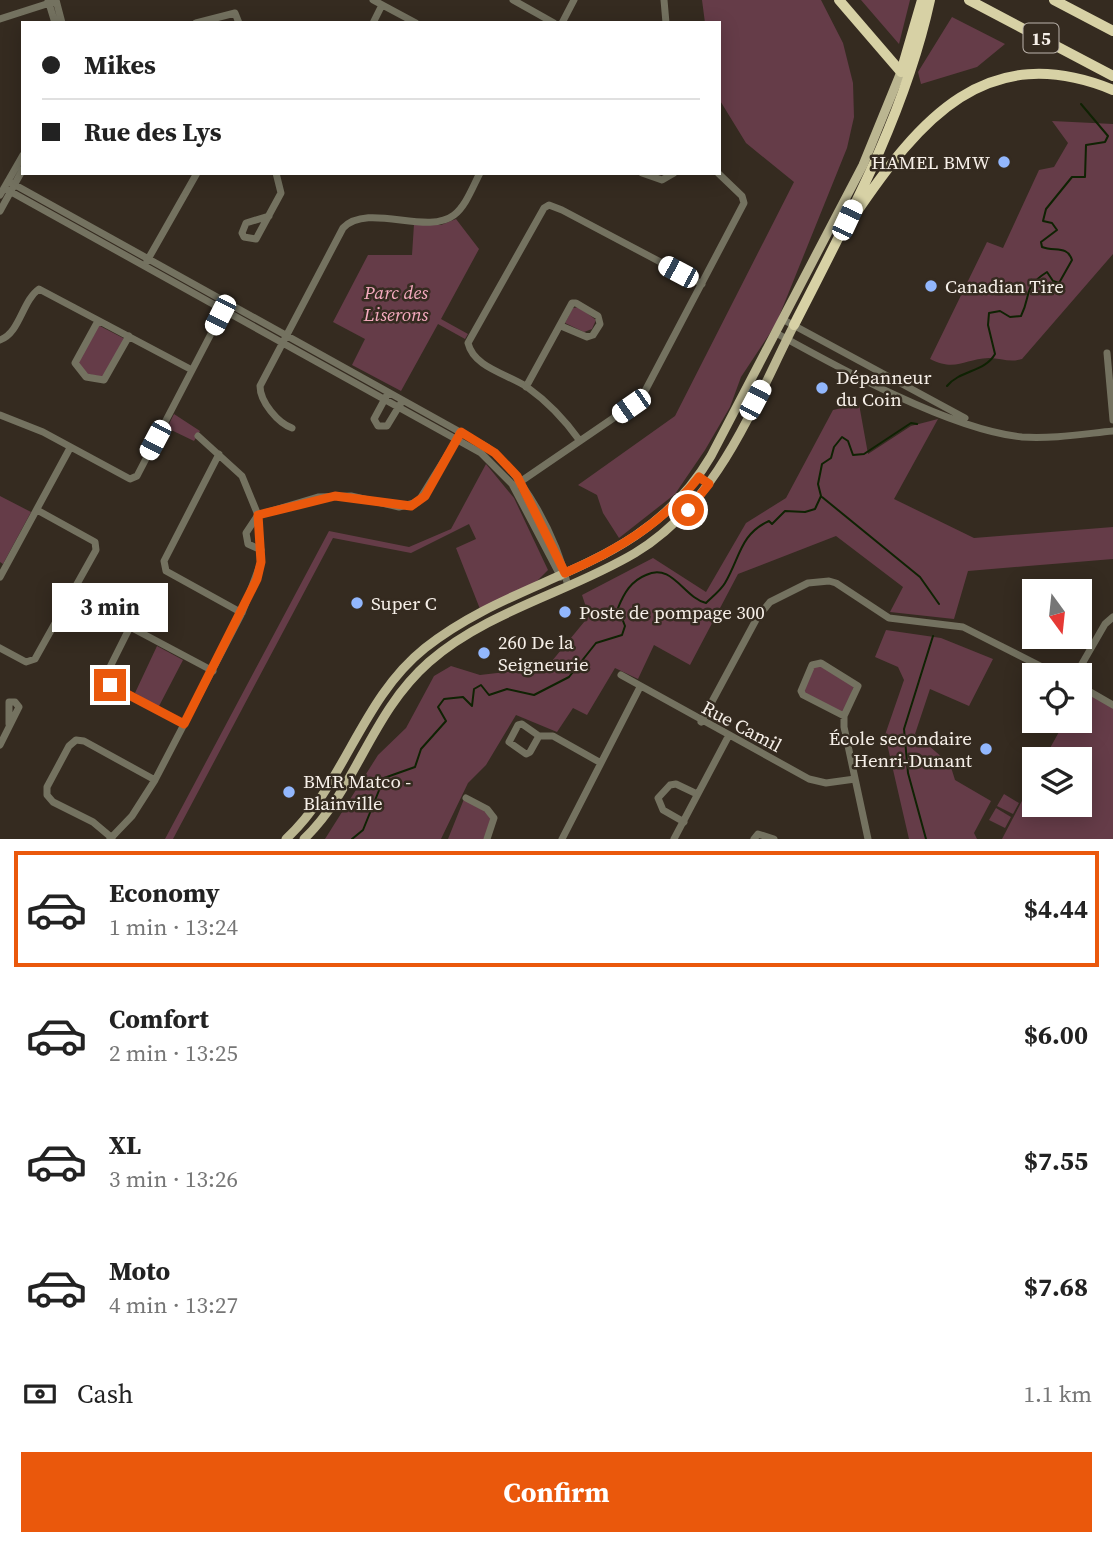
<!DOCTYPE html>
<html lang="en">
<head>
<meta charset="utf-8">
<style>
  :root { --surface:#fff; --page:#f2f2f2; --text:#222; --muted:#767676; --line:#e0e0e0; --accent:#ea580c }
  body { margin:0; font-family:"Source Serif 4",serif; background:var(--page); color:var(--text); height:100vh; display:flex; flex-direction:column; font-size:26px; white-space:nowrap }
  * { box-sizing:border-box; margin:0 }
  p { font-size:23px; color:var(--muted) }
  .icon { flex:none; width:38px; height:38px; fill:none; stroke:currentColor; stroke-width:2; stroke-linecap:round; stroke-linejoin:round }
  .map { position:relative; height:839px; overflow:hidden }
  .drawer { display:flex; flex-direction:column; background:var(--surface); flex:1 }
  .drawer>* { flex:none }
  .banner { position:absolute; left:21px; top:21px; width:700px; height:154px; border-radius:0px; box-shadow:0 4px 18px #0003; display:grid; align-content:center; height:154px; padding:0 21px; background:var(--surface) }
  .needle { width:46px; rotate:165deg }
  .controls { position:absolute; left:1022px; top:579px; display:grid; gap:14px }
  .controls a { display:grid; place-items:center; width:70px; height:70px; border-radius:0px; background:var(--surface); box-shadow:0 4px 18px #0003; font-size:35px }
  .end { position:absolute; width:32px; height:32px; margin:-16px; border:9px solid #ea580c; background:#fff; box-shadow:0 0 0 4px #fff }
  .from { border-radius:50% }
  .bubble { position:absolute; height:49px; border-radius:0px; background:var(--surface); box-shadow:0 4px 18px #0003; font-size:23px; font-weight:700; line-height:49px; text-align:center }
  .car { position:absolute; width:21px; height:42px; margin:-21px -10px; border-radius:9px; box-shadow:0 0 5px 2px #0007; background:linear-gradient(#fff 24%,#345 0 40%,#fff 0 76%,#345 0 86%,#fff 0) }
  .banner b { display:flex; align-items:center; gap:24px; height:66px; font-size:26px }
  .banner b+b { border-top:2px solid var(--line) }
  .banner i { width:18px; height:18px; background:var(--text) }
  ul { padding:12px 0 0; list-style:none }
  li { display:flex; align-items:center; gap:21px; height:116px; margin:0 14px 10px; padding:0 7px; border:4px solid transparent; border-radius:0px }
  li div { flex:1 }
  li b { display:block; font-size:26px }
  li em { font-style:normal; font-weight:700 }
  li.active { border-color:var(--accent) }
  li>.icon { width:63px; height:63px; stroke-width:1.5 }
  .pay { display:flex; align-items:center; gap:18px; height:77px; padding:0 21px; font-size:26px }
  .pay p { margin-inline-start:auto }
  .primary-button { display:flex; gap:14px; margin-top:auto; padding:14px 21px }
  .primary-button a { flex:1; height:80px; border-radius:0px; background:var(--accent); color:#fff; font-size:28px; font-weight:700; line-height:80px; text-align:center }
  .map>svg:first-child { display:block }
  .green { fill:#653c48 }
  .lines { fill:none; stroke-linecap:round; stroke-linejoin:round }
  .stream { stroke:#0f2203; stroke-width:2 }
  .minor { stroke:#747260; stroke-width:7 }
  .major { stroke:#bbb691; stroke-width:9 }
  .highway { stroke:#d7d1a5; stroke-width:10 }
  .route { stroke:#ea580c; stroke-width:9 }
  .poi-dot { fill:#92b7fd; stroke:#352b20; stroke-width:2.5 }
  .labels { text-anchor:middle; dominant-baseline:central; stroke-width:5; stroke-linejoin:round; paint-order:stroke }
  .shield { fill:#352b20; stroke:#bcb4ac; stroke-width:2 }
  .shield-label { font-size:18px; font-weight:bold; fill:#f6efe8 }
  .poi-label { font-size:19px; fill:#f6efe8; stroke:#352b20; text-anchor:start }
  .park-label { font-size:19px; font-style:italic; fill:#f5abbf; stroke:#352b20 }
  .street-label { font-size:19px; fill:#f6efe8; stroke:#352b20 }
</style>
</head>
<body>
<div class="map">
<svg width="1113" height="839" viewBox="0 0 1113 839">
  <rect width="100%" height="100%" fill="#352b20"/>
  <path class="green" d="M702 0H821L843 43 853 83 854 117 847 148 776 324 741 377 730 407 705 450 675 494 619 538 603 513 597 495 578 485 675 416 794 182 746 143 719 99V23H705Z
    M861 0H910L899 44Z
    M952 17 1005 44 977 67 921 84 918 72Z
    M1052 121 1113 124V254L1022 359C1010 363 1001 358 989 358 964 359 956 372 930 359L987 242 1003 248 1039 170 1054 167 1068 143Z
    M456 219 479 249 441 319 468 334 465 339 438 324 401 391 352 365 365 339 333 322 368 255H412L414 224 441 225Z
    M579 307 596 320 592 329 584 332 565 323 573 308Z
    M98 325 125 339 103 377 87 374 78 363Z
    M859 404 868 454 911 426 938 419 894 499 974 538 1113 527V559L968 571 954 619 890 612 903 587 836 536 738 574 690 665 654 645 638 679 615 668 587 715 573 708 557 732 516 715 486 765 468 783 441 839H325L378 755 406 728 434 676 451 666 480 675 547 667 589 616 582 595 653 558 706 592 746 523 786 498 833 410Z
    M174 414 200 431 194 441 167 428Z
    M486 464 514 498 548 570 536 582 480 609 456 548 476 539 469 524 411 553 333 538 173 839H165L329 531 409 547 451 529Z
    M0 496 31 512 3 564 0 562Z
    M886 630 941 638 993 659 969 706 930 689 915 734 950 764 955 780 991 801 974 833 977 839H909L885 735 904 680 898 667 875 657Z
    M157 646 183 660 158 708 135 693Z
    M816 663 855 682 844 716 803 695 812 665Z
    M1082 689 1113 706V839H1002L1034 778V805H1080V760L1044 759 1065 721H1080Z
    M1004 794 1019 803 1013 814 997 806Z
    M464 799 493 816 486 839H448Z
    M996 808 1011 817 1005 828 989 820Z"/>
  <g class="lines">
    <path class="stream" d="M947 386C960 370 985 372 995 354L988 325 989 313 1000 311 1010 317 1021 316C1032 294 1022 288 1047 272L1053 281 1059 283 1072 260C1067 245 1055 252 1042 247L1041 242 1057 230 1052 223 1043 221 1046 209 1072 177H1085L1086 145 1105 142 1108 136 1081 104
      M822 497 920 577 939 604
      M352 839 363 830 384 778 415 767 421 749 446 721 438 707 444 699 463 697 472 706 474 689 481 685 489 695 507 689 534 695 569 677 596 643 622 635 625 626 618 608C624 593 631 581 646 575 672 562 684 598 706 603 712 597 721 590 725 583 740 558 740 534 769 521L772 524 785 511 805 512 815 509 821 496 818 484 822 464 831 458 834 447 842 437 848 441 853 455 864 454 911 423 917 424
      M926 839 908 773 904 729 933 636"/>
    <path class="minor" d="M48 0 55 23
      M56 0 62 23
      M373 0 416 23
      M513 0 554 23
      M664 0 666 23
      M0 19 56 1
      M196 23 235 13 239 23
      M373 23 382 5
      M562 23 574 0
      M642 173 662 180 674 173
      M8 181 487 447C525 477 557 538 568 586
      M4 188 481 453 512 484 561 577
      M0 195 23 155
      M0 211 23 169
      M269 216 246 223 242 233 244 237 256 239 281 193 276 173
      M147 261 197 173
      M782 319 965 418
      M98 321 75 363 86 377 104 380 129 336
      M776 333C839 368 951 430 1022 437 1052 439 1083 434 1113 431
      M0 340C20 333 22 301 39 289L192 370
      M1107 353 1113 420
      M526 387 572 303H576L598 316 600 324 593 335 587 337 561 326
      M387 395 374 419 378 426H387L401 403
      M0 415 43 432 130 479 137 476 226 305
      M292 428C278 423 260 402 260 386L343 228C368 202 427 236 454 215 466 206 473 186 480 173
      M580 441C565 420 548 402 527 387 508 374 474 368 468 343L544 208 549 205 562 210 702 284
      M219 454 164 561 166 571 242 613
      M517 484 631 406 645 391 744 203 742 196 718 173
      M261 550 248 544 246 533 258 515 318 497 351 496 399 507 418 502 459 436
      M0 577 70 448
      M102 612 213 671
      M130 627 106 675 110 685 184 724
      M0 648 26 662 35 659 96 550 95 542 37 510
      M821 663 858 686 844 716 803 695 801 691 812 665Z
      M621 675 809 779 826 783 855 779
      M1075 676 1105 624 1113 617
      M1080 686 1113 705
      M844 716V727L868 839
      M701 722 757 618 770 602 808 583 829 581 836 583 889 618 963 627 1060 676
      M522 724 539 736 530 752 526 754 509 742 518 725Z
      M539 736H553L601 763
      M0 745 19 707 15 702H9V724
      M466 798 487 809 494 818 487 839
      M684 822 663 810 658 798 670 785 676 784 697 794
      M112 838 93 822 53 802 47 795V787L69 746 76 740 84 741 155 780
      M110 839 132 816 155 780 242 613 261 562 258 515 242 476 198 436
      M562 839 640 687
      M674 839 728 737
      M754 839 758 834 774 839"/>
    <path class="major" d="M286 839C345 784 361 699 425 648 521 572 643 572 711 456L863 165 901 72
      M304 839C357 788 370 714 429 662 487 611 570 592 635 553 717 504 753 406 794 325"/>
    <path class="highway" d="M839 0 901 72
      M969 0 1113 76
      M1054 0 1113 31
      M901 72 922 0
      M854 216C919 120 986 38 1113 90
      M794 325C847 221 905 115 930 0"/>
  </g>
  <g class="lines">
    <path class="route" d="M110 685 184 724 257 579 261 562 258 515 335 496 411 506 425 496 461 432 495 453 517 476 565 573C618 550 663 523 699 477L709 484 688 510"/>
  </g>
  <g class="poi-dot">
    <circle cx="1004" cy="162" r="7"/>
    <circle cx="931" cy="286" r="7"/>
    <circle cx="822" cy="388" r="7"/>
    <circle cx="357" cy="603" r="7"/>
    <circle cx="565" cy="612" r="7"/>
    <circle cx="484" cy="653" r="7"/>
    <circle cx="986" cy="749" r="7"/>
    <circle cx="289" cy="792" r="7"/>
  </g>
  <g class="labels">
    <rect class="shield" x="1023.5" y="23.5" width="35" height="29" rx="5"/>
    <g class="shield-label">
      <text x="1041" y="38">15</text>
    </g>
    <g class="poi-label">
      <text x="990" y="162" text-anchor="end">HAMEL BMW</text>
      <text x="945" y="286">Canadian Tire</text>
      <text x="836" y="377">Dépanneur<tspan x="836" dy="22">du Coin</tspan></text>
      <text x="371" y="603">Super C</text>
      <text x="579" y="612">Poste de pompage 300</text>
      <text x="498" y="642">260 De la<tspan x="498" dy="22">Seigneurie</tspan></text>
      <text x="972" y="738" text-anchor="end">École secondaire<tspan x="972" dy="22">Henri-Dunant</tspan></text>
      <text x="303" y="781">BMR Matco -<tspan x="303" dy="22">Blainville</tspan></text>
    </g>
    <g class="park-label">
      <text x="396" y="292">Parc des<tspan x="396" dy="22">Liserons</tspan></text>
    </g>
    <g class="street-label">
      <text transform="translate(742 726) rotate(28)">Rue Camil</text>
    </g>
  </g>
</svg>
<div class="controls">
<a><svg class="needle" viewBox="-14 -14 28 28"><path d="M0-13l5 13h-10z" fill="#e53935"/><path d="M0 13l5-13h-10z" fill="#767676"/></svg></a>
<a><svg class="icon" aria-label="locate" viewBox="0 0 24 24"><circle cx="12" cy="12" r="6"/><path d="M12 2v4M12 18v4M2 12h4M18 12h4"/></svg></a>
<a><svg class="icon" aria-label="layers" viewBox="0 0 24 24"><path d="M12 4l9 5-9 5-9-5zM3 14l9 5 9-5"/></svg></a>
</div>
<i class="end from" style="left:688px;top:510px"></i>
<i class="end" style="left:110px;top:685px"></i>
<div class="bubble" style="left:52px;top:583px;width:116px">3 min</div>
<i class="car" style="left:847px;top:220px;rotate:25deg"></i>
<i class="car" style="left:678px;top:272px;rotate:298deg"></i>
<i class="car" style="left:220px;top:315px;rotate:207deg"></i>
<i class="car" style="left:755px;top:400px;rotate:28deg"></i>
<i class="car" style="left:631px;top:406px;rotate:235deg"></i>
<i class="car" style="left:155px;top:440px;rotate:208deg"></i>
<div class="banner">
<b><i class="from"></i>Mikes</b>
<b><i></i>Rue des Lys</b>
</div>
</div>
<section class="drawer">
<ul>
<li class="active"><svg class="icon" aria-label="car" viewBox="0 0 24 24"><path d="M5 17H2v-5l4-1 3-4h7l3 4 3 1v5h-3M9 17h6M6 11h13"/><circle cx="7" cy="17" r="2"/><circle cx="17" cy="17" r="2"/></svg><div><b>Economy</b><p>1 min · 13:24</p></div><em>$4.44</em></li>
<li><svg class="icon" aria-label="car" viewBox="0 0 24 24"><path d="M5 17H2v-5l4-1 3-4h7l3 4 3 1v5h-3M9 17h6M6 11h13"/><circle cx="7" cy="17" r="2"/><circle cx="17" cy="17" r="2"/></svg><div><b>Comfort</b><p>2 min · 13:25</p></div><em>$6.00</em></li>
<li><svg class="icon" aria-label="car" viewBox="0 0 24 24"><path d="M5 17H2v-5l4-1 3-4h7l3 4 3 1v5h-3M9 17h6M6 11h13"/><circle cx="7" cy="17" r="2"/><circle cx="17" cy="17" r="2"/></svg><div><b>XL</b><p>3 min · 13:26</p></div><em>$7.55</em></li>
<li><svg class="icon" aria-label="car" viewBox="0 0 24 24"><path d="M5 17H2v-5l4-1 3-4h7l3 4 3 1v5h-3M9 17h6M6 11h13"/><circle cx="7" cy="17" r="2"/><circle cx="17" cy="17" r="2"/></svg><div><b>Moto</b><p>4 min · 13:27</p></div><em>$7.68</em></li>
</ul>
<div class="pay"><svg class="icon" aria-label="cash" viewBox="0 0 24 24"><path d="M3 7h18v10H3z"/><circle cx="12" cy="12" r="2"/></svg>Cash<p>1.1 km</p></div>
<div class="primary-button"><a>Confirm</a></div>
</section>
</body>
</html>
